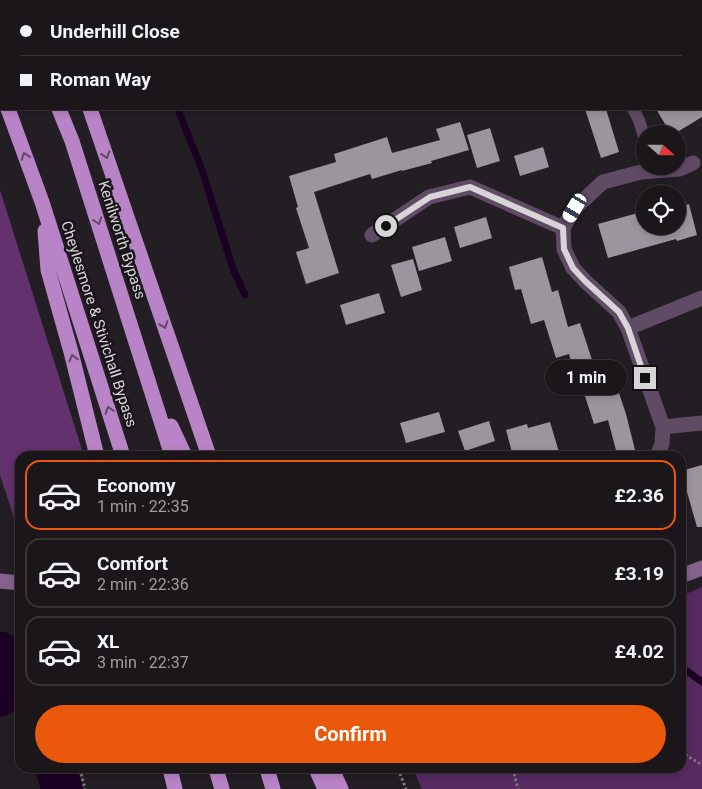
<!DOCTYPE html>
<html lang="en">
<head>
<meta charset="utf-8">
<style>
  :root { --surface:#1a161a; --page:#272327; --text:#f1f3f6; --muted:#9f9fa2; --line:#383539; --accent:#ea580c }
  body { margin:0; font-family:Roboto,sans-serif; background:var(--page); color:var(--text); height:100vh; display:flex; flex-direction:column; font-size:19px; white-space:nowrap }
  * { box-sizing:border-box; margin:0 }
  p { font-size:16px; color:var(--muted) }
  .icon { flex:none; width:28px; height:28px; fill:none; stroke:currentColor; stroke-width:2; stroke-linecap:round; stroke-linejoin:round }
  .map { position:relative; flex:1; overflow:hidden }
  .panel { position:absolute; left:15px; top:451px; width:671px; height:322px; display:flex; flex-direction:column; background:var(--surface); border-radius:15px; box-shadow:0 2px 8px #0003,0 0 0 1px var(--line) }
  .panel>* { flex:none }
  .top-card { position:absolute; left:0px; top:0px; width:702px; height:110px; box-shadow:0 2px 8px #0003,0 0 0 1px var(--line); display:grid; align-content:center; height:110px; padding:0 20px; background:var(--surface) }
  .needle { width:32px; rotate:111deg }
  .buttons { position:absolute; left:636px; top:125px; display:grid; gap:10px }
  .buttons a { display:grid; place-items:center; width:50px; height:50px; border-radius:50%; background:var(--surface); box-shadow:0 2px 8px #0003,0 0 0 1px var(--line); font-size:25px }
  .end { position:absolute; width:22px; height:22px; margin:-11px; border:6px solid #d8d5d9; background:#111; box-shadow:0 0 0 2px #111 }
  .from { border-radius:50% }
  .bubble { position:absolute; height:35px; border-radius:18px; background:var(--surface); box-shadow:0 2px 8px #0003,0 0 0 1px var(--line); font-size:16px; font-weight:700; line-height:35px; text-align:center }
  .car { position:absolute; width:15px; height:30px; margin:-15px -8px; border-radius:6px; box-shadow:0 0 4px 1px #0007; background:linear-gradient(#fff 24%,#345 0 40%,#fff 0 76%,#345 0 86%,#fff 0) }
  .top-card b { display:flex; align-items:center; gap:18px; height:48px; font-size:19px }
  .top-card b+b { border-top:1px solid var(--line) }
  .top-card i { width:12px; height:12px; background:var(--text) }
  ul { padding:9px 0 0; list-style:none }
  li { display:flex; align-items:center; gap:15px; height:70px; margin:0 10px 8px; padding:0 10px; border:2px solid var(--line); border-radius:15px }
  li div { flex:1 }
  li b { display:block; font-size:19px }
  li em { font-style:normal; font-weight:700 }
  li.current { border-color:var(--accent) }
  li>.icon { width:45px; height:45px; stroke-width:1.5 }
  .cta { display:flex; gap:10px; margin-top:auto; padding:10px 20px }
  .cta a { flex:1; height:58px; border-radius:30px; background:var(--accent); color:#fff; font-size:20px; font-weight:700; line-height:58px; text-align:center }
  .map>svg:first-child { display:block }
  .green { fill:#562961 }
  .forest { fill:#62316e }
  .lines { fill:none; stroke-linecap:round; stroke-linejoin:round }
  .stream { stroke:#1c0024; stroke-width:7 }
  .river { stroke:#1c0024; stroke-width:41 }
  .building { fill:#9b969d }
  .path { stroke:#7c797d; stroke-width:3; stroke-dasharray:2.5 2.5; stroke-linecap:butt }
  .lane { stroke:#604b65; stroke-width:12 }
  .street { stroke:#604b65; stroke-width:15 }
  .secondary { stroke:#84628d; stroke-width:15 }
  .highway { stroke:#b984c7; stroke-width:15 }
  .oneway { stroke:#614768 }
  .route { stroke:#d8d5d9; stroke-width:6 }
  .labels { text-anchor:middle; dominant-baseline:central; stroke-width:5; stroke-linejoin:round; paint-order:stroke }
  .street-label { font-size:15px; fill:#d8d5d9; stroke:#19151a }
</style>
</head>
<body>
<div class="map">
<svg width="702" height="789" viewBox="0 0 702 789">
  <rect width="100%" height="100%" fill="#221e23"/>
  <path class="green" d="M702 587V789H422L413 769H681V596Z"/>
  <path class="forest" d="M0 190 84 456H20V536L0 475Z"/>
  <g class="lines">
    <path class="stream" d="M178 110 202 170 233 269 245 295
      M681 670 687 671 702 682"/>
    <path class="river" d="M0 652 8 677 0 696
      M56 769 62 789"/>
  </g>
  <path class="building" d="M585 109H606L619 152 601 158Z
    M656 109H702V117L674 134H671Z
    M460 122 469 150 431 161 432 163 402 171V170L372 179 370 174 314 192 339 273 306 284 296 252 309 248 296 208 298 207 289 176 336 162 334 154 387 137 392 153 440 140 436 129Z
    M490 128 500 161 477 168 467 135Z
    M543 147 549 167 520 176 514 156Z
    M689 204 697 235 677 241 676 239 608 258 598 224 645 211V226H678V207Z
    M486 217 492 238 460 248 454 227Z
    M445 237 452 261 419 271 412 247Z
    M542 257 552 292 558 290 568 327 580 323 593 363 606 360 615 395 619 393 626 414 635 450 617 454 608 420 594 424 583 390 579 391 569 354 556 358 544 320 531 324 521 289 515 290 509 267Z
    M413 259 422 290 401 297 391 265Z
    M379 293 385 313 346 325 340 305Z
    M439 412 445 432 406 443 400 423Z
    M489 421 495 441 465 451 458 431Z
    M550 422 559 452 545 456H513L506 430 527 424 528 428Z
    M702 465V527H697L681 471Z"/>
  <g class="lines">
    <path class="path" d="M681 752 702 765
      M80 769 85 789
      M398 769 406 789
      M513 769 518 789"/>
    <path class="lane" d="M633 109 639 120 645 140"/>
    <path class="street" d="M372 235 429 197 470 187 563 228
      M628 328 702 298
      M663 427 628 328 619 312 585 281 573 268 564 249 563 228 575 208 603 182 641 172 679 169 693 163
      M657 456 662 444 663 427 702 423"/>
    <path class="secondary" d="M681 576 702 568
      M0 581 20 583"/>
    <path class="highway" d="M16 0 17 1
      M43 0V1
      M0 88 1 91
      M8 109 42 202 123 456
      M59 109 72 141 172 456
      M90 109 209 456
      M45 231 48 270 71 352 97 456
      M171 426 185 456
      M170 769 175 789
      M216 769 222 789
      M267 769 273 789
      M316 769 325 789
      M332 769 341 789"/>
  </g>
  <defs><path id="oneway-chevron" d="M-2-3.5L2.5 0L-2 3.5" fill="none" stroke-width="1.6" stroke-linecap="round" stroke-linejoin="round" transform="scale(1.25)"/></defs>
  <g class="oneway">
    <use href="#oneway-chevron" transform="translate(106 155) rotate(71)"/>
    <use href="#oneway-chevron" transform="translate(25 156) rotate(-110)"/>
    <use href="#oneway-chevron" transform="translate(98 221) rotate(72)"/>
    <use href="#oneway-chevron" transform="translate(164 325) rotate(71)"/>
    <use href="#oneway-chevron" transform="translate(73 358) rotate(-104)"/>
    <use href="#oneway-chevron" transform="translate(109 410) rotate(-108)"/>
  </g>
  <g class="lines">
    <path class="route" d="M386 226 430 197 470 187 563 228 564 249 573 268 585 281 619 312 628 328 645 378"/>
  </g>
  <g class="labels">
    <g class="street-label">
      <text transform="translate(122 240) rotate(72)">Kenilworth Bypass</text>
      <text transform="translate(99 324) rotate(72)">Cheylesmore &amp; Stivichall Bypass</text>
    </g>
  </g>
</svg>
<div class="buttons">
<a><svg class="needle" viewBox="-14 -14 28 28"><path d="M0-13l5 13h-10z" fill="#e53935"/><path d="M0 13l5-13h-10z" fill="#9f9fa2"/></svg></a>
<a><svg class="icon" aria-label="locate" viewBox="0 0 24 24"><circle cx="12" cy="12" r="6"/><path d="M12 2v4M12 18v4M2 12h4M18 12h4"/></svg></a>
</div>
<i class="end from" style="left:386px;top:226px"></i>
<i class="end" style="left:645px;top:378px"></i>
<div class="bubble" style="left:545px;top:360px;width:82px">1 min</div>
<i class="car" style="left:575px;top:208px;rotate:211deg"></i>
<div class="top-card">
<b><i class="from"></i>Underhill Close</b>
<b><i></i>Roman Way</b>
</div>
<section class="panel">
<ul>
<li class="current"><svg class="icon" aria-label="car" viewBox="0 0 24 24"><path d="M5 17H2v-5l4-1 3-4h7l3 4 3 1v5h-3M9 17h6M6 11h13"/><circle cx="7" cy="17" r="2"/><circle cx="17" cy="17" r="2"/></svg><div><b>Economy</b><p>1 min · 22:35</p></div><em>£2.36</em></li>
<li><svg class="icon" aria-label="car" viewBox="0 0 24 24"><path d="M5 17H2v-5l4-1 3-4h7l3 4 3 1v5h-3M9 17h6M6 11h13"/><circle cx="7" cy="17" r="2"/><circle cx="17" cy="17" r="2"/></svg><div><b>Comfort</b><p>2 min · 22:36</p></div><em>£3.19</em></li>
<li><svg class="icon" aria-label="car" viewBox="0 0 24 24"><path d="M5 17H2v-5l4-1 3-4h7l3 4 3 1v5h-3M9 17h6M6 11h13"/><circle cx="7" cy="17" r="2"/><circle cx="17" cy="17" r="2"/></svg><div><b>XL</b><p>3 min · 22:37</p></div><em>£4.02</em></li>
</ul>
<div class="cta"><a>Confirm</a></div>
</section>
</div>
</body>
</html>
